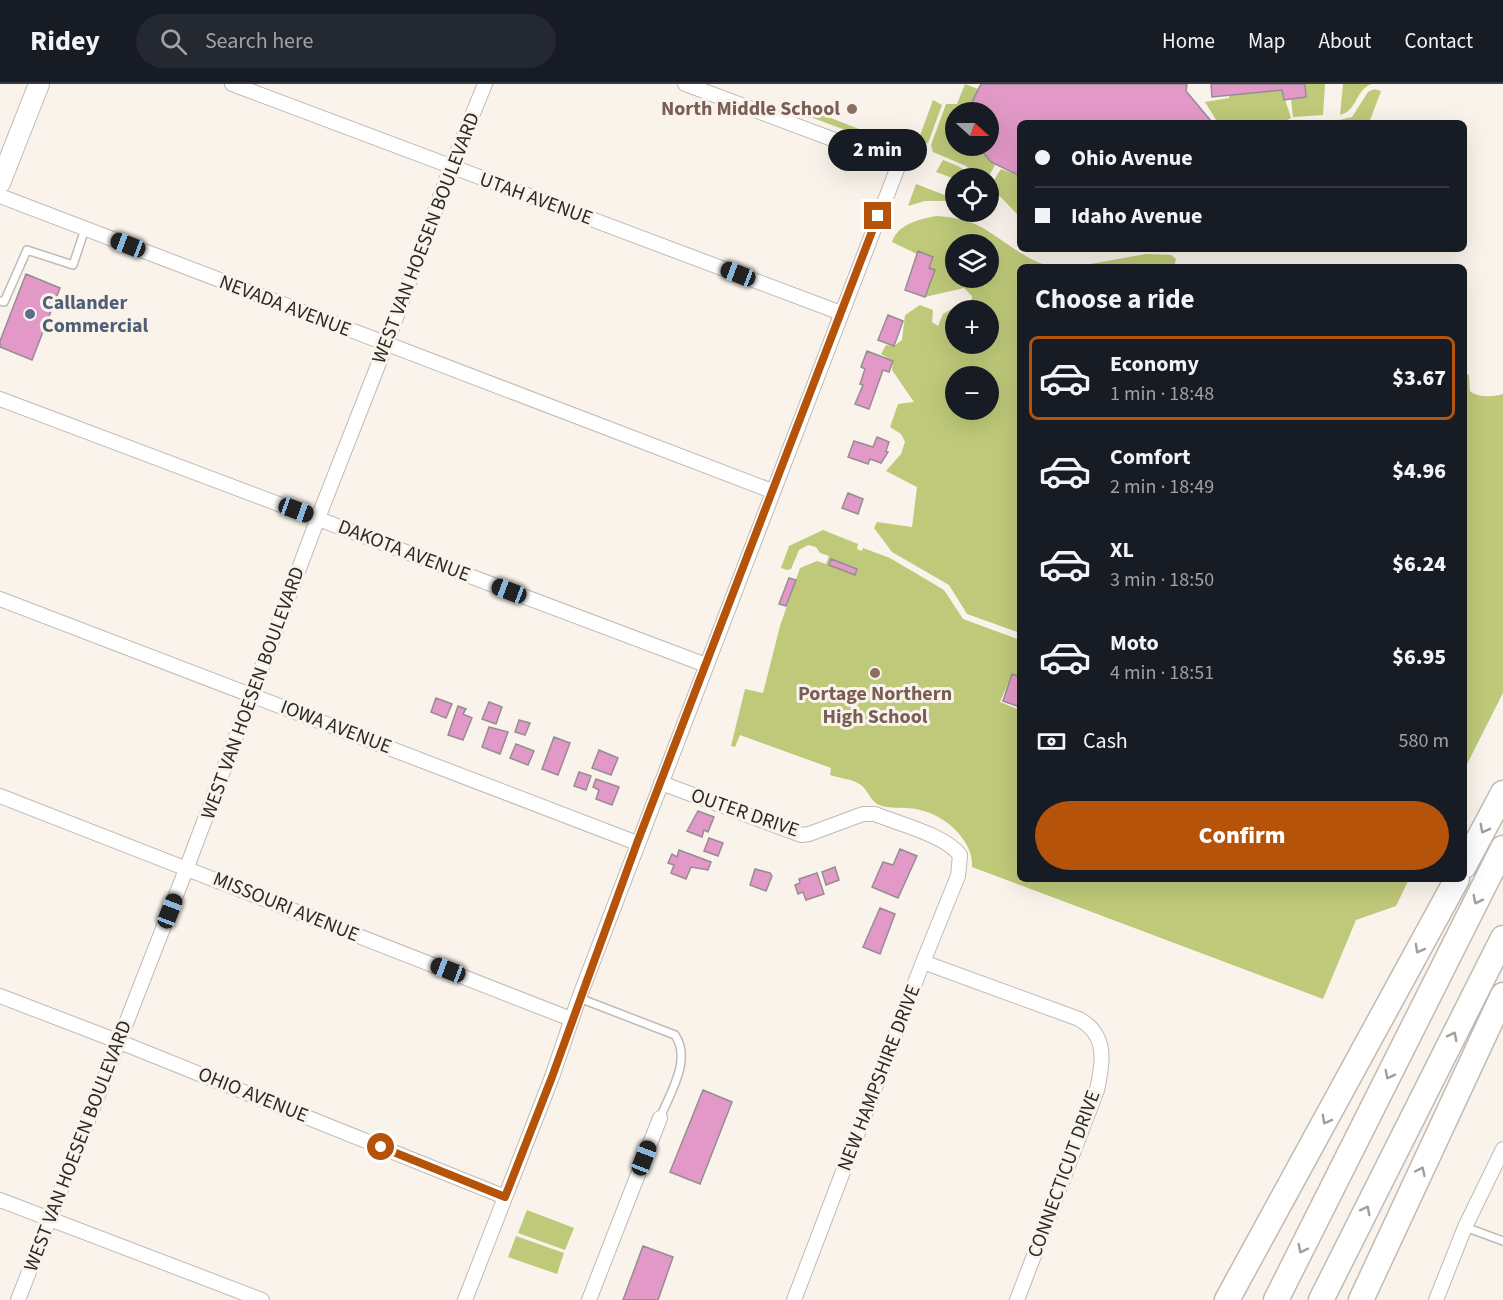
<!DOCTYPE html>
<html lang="en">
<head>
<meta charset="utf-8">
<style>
  :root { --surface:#171b24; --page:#242831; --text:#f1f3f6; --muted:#9ea1a6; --line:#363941; --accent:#b45309 }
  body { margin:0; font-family:"Source Sans 3",sans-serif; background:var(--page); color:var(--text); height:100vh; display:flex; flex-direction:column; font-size:22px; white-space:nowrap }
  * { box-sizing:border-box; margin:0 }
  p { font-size:20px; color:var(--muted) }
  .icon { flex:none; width:33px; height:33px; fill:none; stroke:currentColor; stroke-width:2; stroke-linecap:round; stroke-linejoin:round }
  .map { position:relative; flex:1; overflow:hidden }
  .details { position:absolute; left:1017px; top:180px; width:450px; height:618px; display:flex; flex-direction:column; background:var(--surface); border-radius:9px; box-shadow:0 6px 24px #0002 }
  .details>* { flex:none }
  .banner { position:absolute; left:1017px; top:36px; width:450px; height:132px; border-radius:9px; box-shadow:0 6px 24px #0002; display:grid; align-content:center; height:132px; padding:0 18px; background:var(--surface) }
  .needle { width:39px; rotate:111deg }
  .tools { position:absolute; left:945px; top:18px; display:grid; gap:12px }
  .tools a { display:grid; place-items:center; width:54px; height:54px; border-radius:50%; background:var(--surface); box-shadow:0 6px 24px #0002; font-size:30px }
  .end { position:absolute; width:27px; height:27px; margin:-14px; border:8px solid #b45309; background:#fff; box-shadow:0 0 0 3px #fff }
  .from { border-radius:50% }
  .bubble { position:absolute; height:42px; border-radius:21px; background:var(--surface); box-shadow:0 6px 24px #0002; font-size:20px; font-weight:800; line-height:42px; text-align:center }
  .car { position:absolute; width:18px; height:36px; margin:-18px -9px; border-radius:8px; box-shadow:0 0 4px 2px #0007; background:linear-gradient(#222 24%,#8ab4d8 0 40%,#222 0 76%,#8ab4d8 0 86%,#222 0) }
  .banner b { display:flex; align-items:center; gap:21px; height:57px; font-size:22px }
  .banner b+b { border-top:2px solid var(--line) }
  .banner i { width:15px; height:15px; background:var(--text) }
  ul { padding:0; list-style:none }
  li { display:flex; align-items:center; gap:18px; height:84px; margin:0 12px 9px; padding:0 6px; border:3px solid transparent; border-radius:9px }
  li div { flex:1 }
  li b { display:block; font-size:22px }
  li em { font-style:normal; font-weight:800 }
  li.selected { border-color:var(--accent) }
  li>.icon { width:54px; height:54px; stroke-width:1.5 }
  h2 { padding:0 18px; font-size:27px; line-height:72px }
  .pay { display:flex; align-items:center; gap:15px; height:66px; padding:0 18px; font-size:22px }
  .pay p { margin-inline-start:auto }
  .cta { display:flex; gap:12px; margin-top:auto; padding:12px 18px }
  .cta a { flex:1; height:69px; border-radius:36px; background:var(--accent); color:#fff; font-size:24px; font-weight:800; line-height:69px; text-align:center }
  header { display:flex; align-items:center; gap:36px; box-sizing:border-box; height:84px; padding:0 30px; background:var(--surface); border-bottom:2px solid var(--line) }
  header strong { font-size:28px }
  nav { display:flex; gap:33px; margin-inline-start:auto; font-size:21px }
  .search { width:420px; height:54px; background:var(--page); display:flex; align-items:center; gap:15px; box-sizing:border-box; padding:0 21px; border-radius:33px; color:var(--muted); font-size:22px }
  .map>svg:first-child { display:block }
  .green { fill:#bec979; fill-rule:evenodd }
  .building { fill:#e399c8; stroke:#958d92; stroke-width:1.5 }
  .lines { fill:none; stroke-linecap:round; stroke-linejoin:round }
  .lane-casing { stroke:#c0bab3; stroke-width:10 }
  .street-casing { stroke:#c0bab3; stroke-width:16 }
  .secondary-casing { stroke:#c0bab3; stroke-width:22 }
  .highway-casing { stroke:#c0bab3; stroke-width:27 }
  .lane { stroke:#fff; stroke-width:7 }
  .street { stroke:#fff; stroke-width:14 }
  .secondary { stroke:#fff; stroke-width:20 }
  .highway { stroke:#fff; stroke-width:24 }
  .oneway { stroke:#a09f9d }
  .route { stroke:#b45309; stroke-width:8 }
  .education-dot { fill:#8d6e63; stroke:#f9f3eb; stroke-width:2 }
  .service-dot { fill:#5c6f8a; stroke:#f9f3eb; stroke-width:2 }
  .labels { text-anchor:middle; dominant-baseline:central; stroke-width:6; stroke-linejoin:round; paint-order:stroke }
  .education-label { font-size:20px; font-weight:bold; fill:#785e54; stroke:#f9f3eb; text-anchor:end }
  .street-label { font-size:20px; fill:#2b2926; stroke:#f9f3eb }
  .service-label { font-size:20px; font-weight:bold; fill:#4e5e75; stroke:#f9f3eb; text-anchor:start }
</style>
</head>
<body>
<header>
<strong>Ridey</strong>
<div class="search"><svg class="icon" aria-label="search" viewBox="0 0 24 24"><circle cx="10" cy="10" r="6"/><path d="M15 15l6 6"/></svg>Search here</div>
<nav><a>Home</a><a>Map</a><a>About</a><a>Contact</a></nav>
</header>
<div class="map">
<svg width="1503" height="1216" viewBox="0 0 1503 1216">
  <rect width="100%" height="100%" fill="#f9f3eb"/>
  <path class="green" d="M965 0 978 5 971 28H956V62H978L995 81 988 94H981L966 82 933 68 931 61 946 20H957Z
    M1305 0H1325L1323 31 1293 33 1291 15 1306 13Z
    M1343 0H1371C1355 7 1357 27 1340 31Z
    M1374 5 1381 7 1369 39H1338L1339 36 1352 33 1368 8Z
    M1282 6 1291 34 1281 39H1218L1205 18 1229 14V11Z
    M933 16 942 21 928 59 925 60 918 57Z
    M800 22 882 54 887 55 883 60 805 31 799 28Z
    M943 76 958 82 976 94 955 95 936 88Z
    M1001 85 1020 92V133L992 104 991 101Z
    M916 100 955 115V117H925L908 122Z
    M937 132C951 133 966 135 979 142 1004 155 1024 177 1054 183H1020V549L967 530 949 501 892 468 874 444 877 438 912 443 917 403 886 387 901 370 905 358 901 350 890 343 898 320 914 318 892 286 893 277 881 270 886 261 894 262 902 256 905 231 920 221 933 226 932 238 938 242 943 230 951 225 955 227 956 260H988V226H964L971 221 972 212 964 204 925 213 934 186 929 184 933 173 919 167 917 170 892 158C898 140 919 135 937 132ZM956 160H988V194H956ZM956 292H988V326H956Z
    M1146 170 1171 171 1176 175 1174 183H1123L1090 180Z
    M1464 289 1469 291 1470 307C1478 314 1493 313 1503 310V609L1464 686Z
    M823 446 858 460 857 465 862 467 863 464 890 474 944 506 963 535 1020 556V593L1012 590 1000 618 1020 626V795H1409L1396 822 1356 836 1323 915 972 783C974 757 945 731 920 726 907 722 893 726 879 721 871 718 868 706 861 701 853 695 839 694 830 691L831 684 740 651 735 663 731 662 745 605 763 609 780 542 800 484 817 477 826 480 829 472 820 469 816 463 808 461 799 466 791 485 787 486 781 484 789 462Z
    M527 1126 574 1144 565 1166 518 1149Z
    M516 1152 564 1169 557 1190 508 1173Z"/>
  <path class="building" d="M981 0H1187L1186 7 1211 37 1209 39H1020V92L991 78 978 62H988V28H971L973 16Z
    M1211 0H1305L1306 13 1284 16 1282 6 1212 13Z
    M918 167 933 173 929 184 935 186 925 213 905 206Z
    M26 190 60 204 32 276 0 263V257Z
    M888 231 903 237 894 262 878 256Z
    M867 267 893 277 889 288 883 286 869 325 855 320 863 301 860 300 865 285 861 283Z
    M877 353 889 358 886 367 888 368 881 379 870 375 868 380 848 373 854 357 873 363Z
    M848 409 863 415 858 430 842 424Z
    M831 475 857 485 855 491 829 481Z
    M789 494 796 496 786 522 779 520Z
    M1012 590 1020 593V623L1003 617Z
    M436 614 452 620 446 634 431 628Z
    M489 618 502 623 496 640 482 635Z
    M458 622 466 625 463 630 472 634 463 656 448 651Z
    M519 636 530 639 525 651 515 648Z
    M489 643 508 648 500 670 482 663Z
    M554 653 570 659 558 691 542 685Z
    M516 660 534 667 528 681 510 674Z
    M599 666 618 674 611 691 592 684Z
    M579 688 591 692 586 706 574 702Z
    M596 695 619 703 612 721 596 715 599 706 593 703Z
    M698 727 714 733 708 748 704 746 702 753 687 747Z
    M709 754 723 759 718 772 704 767Z
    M900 765 917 772 898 814 872 803 883 778 893 781Z
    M679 766 711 778 708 786 691 783 686 795 671 789 674 781 668 779 672 770 677 773Z
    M835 783 839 796 826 801 822 788Z
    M755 785 770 789 772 792 766 807 750 801Z
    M817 789 824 810 806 816 803 808 798 810 795 801 800 799 799 795Z
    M880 824 895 830 880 870 863 863Z
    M703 1006 732 1018 700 1100 670 1088Z
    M643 1162 673 1173 658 1216H623Z"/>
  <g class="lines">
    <defs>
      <path id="lane" d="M0 217 4 218 27 166 73 181 85 145
        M579 914 675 951C692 976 670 1009 660 1034
        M1465 1143 1503 1157"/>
      <path id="street" d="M232 0 841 229
        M0 112 772 407
        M0 315 706 581
        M0 515 637 759
        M661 699 801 751 809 750 863 730H875C899 740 945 751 960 771L958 792 923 878 794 1216
        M0 712 571 935
        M923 878 1079 935C1108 951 1103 979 1097 1006L1017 1216
        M0 912 120 958 505 1113
        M0 1116 262 1216
        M18 1216 187 783 318 434 386 261 451 83 485 0
        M465 1216 552 993 579 914 899 80 685 0
        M589 1216 660 1034
        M1436 1216 1465 1143 1503 1065"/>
      <path id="secondary" d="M0 99 39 0"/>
      <path id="highway" d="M1464 782 1503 709
        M1227 1216 1457 795
        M1276 1216 1503 764
        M1321 1216 1503 854
        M1361 1216 1503 911"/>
    </defs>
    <use href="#lane" class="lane-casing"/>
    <use href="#street" class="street-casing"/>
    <use href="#secondary" class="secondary-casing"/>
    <use href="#highway" class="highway-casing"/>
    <use href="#lane" class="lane"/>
    <use href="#street" class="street"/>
    <use href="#secondary" class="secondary"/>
    <use href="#highway" class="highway"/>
  </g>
  <defs><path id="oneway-chevron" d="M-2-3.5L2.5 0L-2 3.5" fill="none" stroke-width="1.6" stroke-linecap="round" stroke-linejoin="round" transform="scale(1.5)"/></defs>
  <g class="oneway">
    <use href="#oneway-chevron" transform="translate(1484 745) rotate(118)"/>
    <use href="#oneway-chevron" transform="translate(1477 816) rotate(117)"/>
    <use href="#oneway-chevron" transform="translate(1419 865) rotate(119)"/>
    <use href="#oneway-chevron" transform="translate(1453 952) rotate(-63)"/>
    <use href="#oneway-chevron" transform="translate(1389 991) rotate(117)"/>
    <use href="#oneway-chevron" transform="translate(1326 1036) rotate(119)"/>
    <use href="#oneway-chevron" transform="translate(1421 1087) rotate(-65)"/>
    <use href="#oneway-chevron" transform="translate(1366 1126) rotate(-63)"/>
    <use href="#oneway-chevron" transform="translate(1302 1165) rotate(117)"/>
  </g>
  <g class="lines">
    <path class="route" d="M381 1063 505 1113 552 993 637 759 878 132"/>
  </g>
  <g class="education-dot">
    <circle cx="852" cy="25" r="6"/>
    <circle cx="875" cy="589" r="6"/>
  </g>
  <circle class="service-dot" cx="30" cy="230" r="6"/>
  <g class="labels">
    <g class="education-label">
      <text x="840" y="25">North Middle School</text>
      <text x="875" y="610" text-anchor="middle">Portage Northern<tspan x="875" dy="23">High School</tspan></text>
    </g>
    <g class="street-label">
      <text transform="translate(536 115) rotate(20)">UTAH AVENUE</text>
      <text transform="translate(426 154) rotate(-69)">WEST VAN HOESEN BOULEVARD</text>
      <text transform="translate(285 222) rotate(21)">NEVADA AVENUE</text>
      <text transform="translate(404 467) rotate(21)">DAKOTA AVENUE</text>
      <text transform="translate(253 609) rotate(-70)">WEST VAN HOESEN BOULEVARD</text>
      <text transform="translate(336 643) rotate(21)">IOWA AVENUE</text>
      <text transform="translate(745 729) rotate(19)">OUTER DRIVE</text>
      <text transform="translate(286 823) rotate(22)">MISSOURI AVENUE</text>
      <text transform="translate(879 994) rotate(-69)">NEW HAMPSHIRE DRIVE</text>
      <text transform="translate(253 1011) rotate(22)">OHIO AVENUE</text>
      <text transform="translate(78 1062) rotate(-69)">WEST VAN HOESEN BOULEVARD</text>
      <text transform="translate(1064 1090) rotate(-70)">CONNECTICUT DRIVE</text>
    </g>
    <g class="service-label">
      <text x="42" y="219">Callander<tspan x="42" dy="23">Commercial</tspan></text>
    </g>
  </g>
</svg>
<div class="tools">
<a><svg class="needle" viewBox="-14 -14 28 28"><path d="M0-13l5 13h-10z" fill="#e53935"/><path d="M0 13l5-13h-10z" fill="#9ea1a6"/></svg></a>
<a><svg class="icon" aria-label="locate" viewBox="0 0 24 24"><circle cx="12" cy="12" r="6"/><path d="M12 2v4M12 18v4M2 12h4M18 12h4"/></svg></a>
<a><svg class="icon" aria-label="layers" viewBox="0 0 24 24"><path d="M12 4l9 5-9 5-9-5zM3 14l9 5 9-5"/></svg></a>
<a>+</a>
<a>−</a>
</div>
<i class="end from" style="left:381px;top:1063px"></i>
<i class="end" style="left:878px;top:132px"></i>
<div class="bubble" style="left:828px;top:45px;width:99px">2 min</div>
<i class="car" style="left:128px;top:161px;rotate:291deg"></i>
<i class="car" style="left:738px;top:190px;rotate:291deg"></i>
<i class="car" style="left:296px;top:426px;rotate:110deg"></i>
<i class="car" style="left:509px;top:507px;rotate:291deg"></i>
<i class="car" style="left:170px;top:827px;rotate:21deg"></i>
<i class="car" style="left:448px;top:886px;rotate:291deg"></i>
<i class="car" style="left:644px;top:1074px;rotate:21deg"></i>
<div class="banner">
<b><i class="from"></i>Ohio Avenue</b>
<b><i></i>Idaho Avenue</b>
</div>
<section class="details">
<h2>Choose a ride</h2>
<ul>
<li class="selected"><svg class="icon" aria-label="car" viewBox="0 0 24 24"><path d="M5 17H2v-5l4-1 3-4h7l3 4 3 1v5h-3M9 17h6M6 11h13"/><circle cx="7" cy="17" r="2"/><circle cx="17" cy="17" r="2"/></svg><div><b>Economy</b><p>1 min · 18:48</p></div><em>$3.67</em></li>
<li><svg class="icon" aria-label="car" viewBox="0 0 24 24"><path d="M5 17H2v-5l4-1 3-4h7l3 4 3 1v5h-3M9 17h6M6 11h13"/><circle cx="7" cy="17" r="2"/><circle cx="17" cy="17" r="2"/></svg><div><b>Comfort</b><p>2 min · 18:49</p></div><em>$4.96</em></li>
<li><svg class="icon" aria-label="car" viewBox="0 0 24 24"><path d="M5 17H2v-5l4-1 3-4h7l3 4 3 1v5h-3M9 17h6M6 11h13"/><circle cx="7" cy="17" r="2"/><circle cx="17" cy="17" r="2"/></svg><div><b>XL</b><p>3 min · 18:50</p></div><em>$6.24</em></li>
<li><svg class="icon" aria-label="car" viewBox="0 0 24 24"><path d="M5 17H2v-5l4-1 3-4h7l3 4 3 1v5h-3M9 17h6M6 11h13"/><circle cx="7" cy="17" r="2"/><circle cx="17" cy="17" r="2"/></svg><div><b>Moto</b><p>4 min · 18:51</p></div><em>$6.95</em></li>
</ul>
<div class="pay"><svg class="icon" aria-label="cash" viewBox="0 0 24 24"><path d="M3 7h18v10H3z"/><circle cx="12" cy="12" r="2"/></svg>Cash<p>580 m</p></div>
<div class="cta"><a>Confirm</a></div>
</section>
</div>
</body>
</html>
